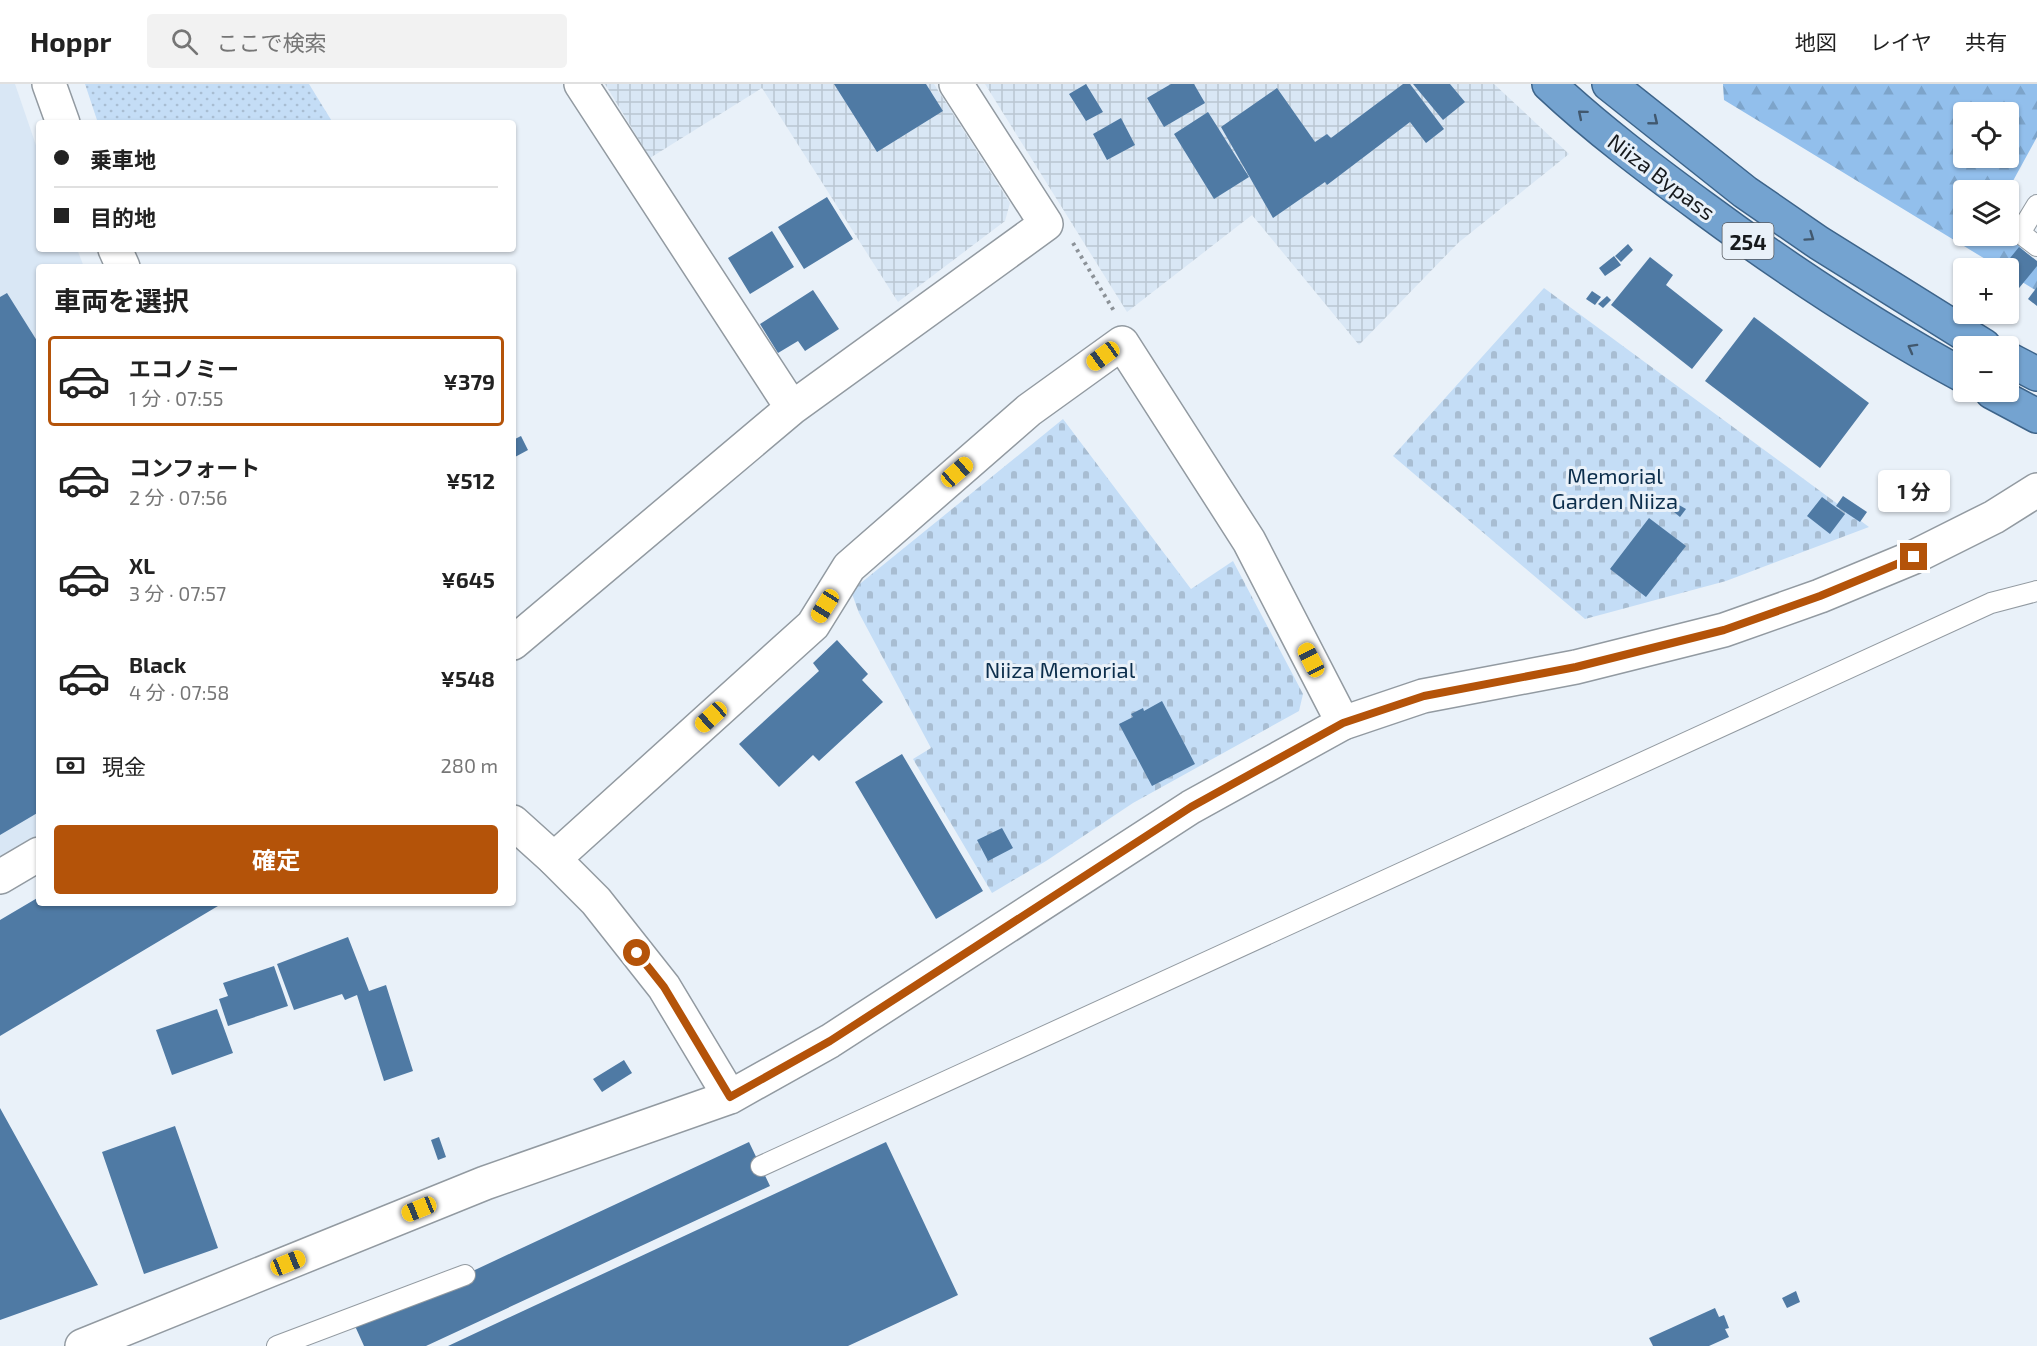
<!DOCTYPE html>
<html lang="ja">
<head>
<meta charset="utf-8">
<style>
  :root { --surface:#fff; --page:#f2f2f2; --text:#222; --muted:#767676; --line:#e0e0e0; --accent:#b45309 }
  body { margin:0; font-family:"Exo 2","Noto Sans JP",sans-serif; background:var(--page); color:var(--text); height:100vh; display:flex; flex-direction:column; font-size:22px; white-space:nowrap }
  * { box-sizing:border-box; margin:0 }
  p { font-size:20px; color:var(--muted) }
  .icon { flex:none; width:33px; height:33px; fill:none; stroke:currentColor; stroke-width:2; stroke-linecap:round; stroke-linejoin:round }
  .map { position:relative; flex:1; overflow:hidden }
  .panel { position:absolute; left:36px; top:180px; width:480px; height:642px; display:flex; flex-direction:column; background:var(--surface); border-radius:6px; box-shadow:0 2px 4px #0004 }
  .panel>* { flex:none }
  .hud { position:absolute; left:36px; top:36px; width:480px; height:132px; border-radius:6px; box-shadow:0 2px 4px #0004; display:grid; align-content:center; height:132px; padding:0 18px; background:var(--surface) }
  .tools { position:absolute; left:1953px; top:18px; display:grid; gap:12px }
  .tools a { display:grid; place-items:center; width:66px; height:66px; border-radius:6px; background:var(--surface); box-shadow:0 2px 4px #0004; font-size:30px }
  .end { position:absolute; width:27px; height:27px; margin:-14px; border:8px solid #b45309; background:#fff; box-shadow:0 0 0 3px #fff }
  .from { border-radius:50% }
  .bubble { position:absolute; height:42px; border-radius:6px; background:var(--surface); box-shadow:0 2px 4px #0004; font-size:20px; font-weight:700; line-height:42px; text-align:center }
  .car { position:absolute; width:18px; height:36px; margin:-18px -9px; border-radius:8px; box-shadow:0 0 4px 2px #0007; background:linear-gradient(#f5c518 24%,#345 0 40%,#f5c518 0 76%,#345 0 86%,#f5c518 0) }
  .hud b { display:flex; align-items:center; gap:21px; height:57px; font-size:22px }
  .hud b+b { border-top:2px solid var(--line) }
  .hud i { width:15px; height:15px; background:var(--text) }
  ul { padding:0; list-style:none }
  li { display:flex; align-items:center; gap:18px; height:90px; margin:0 12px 9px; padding:0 6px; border:3px solid transparent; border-radius:6px }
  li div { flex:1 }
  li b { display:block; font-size:22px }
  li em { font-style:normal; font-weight:700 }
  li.selected { border-color:var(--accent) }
  li>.icon { width:54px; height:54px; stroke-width:1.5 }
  h2 { padding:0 18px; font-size:27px; line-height:72px }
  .pay { display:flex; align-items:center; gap:15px; height:66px; padding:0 18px; font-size:22px }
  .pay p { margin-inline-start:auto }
  .button { display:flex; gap:12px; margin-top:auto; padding:12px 18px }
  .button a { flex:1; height:69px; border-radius:6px; background:var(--accent); color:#fff; font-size:24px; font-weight:700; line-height:69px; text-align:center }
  header { display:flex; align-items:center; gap:36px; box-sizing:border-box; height:84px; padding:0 30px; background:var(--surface); border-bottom:2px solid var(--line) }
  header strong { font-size:28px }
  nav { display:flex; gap:33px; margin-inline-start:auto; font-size:21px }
  .search { width:420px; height:54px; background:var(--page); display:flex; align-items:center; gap:15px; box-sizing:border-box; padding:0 21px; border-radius:6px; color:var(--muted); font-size:22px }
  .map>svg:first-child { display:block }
  .built { fill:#d9e7f5 }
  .industrial { fill:url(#industrial-grid) }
  .grass { fill:url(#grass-dots) }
  .forest { fill:url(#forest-firs); fill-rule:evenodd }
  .cemetery { fill:url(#cemetery-stones) }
  .building { fill:#4f7aa4 }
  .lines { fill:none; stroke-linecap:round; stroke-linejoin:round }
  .service-casing { stroke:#929aa1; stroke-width:22 }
  .minor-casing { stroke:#929aa1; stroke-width:36 }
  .tertiary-casing { stroke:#929aa1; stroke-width:36 }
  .trunk-casing { stroke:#3d648a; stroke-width:36 }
  .path { stroke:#8c9298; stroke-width:4; stroke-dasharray:3 4.5; stroke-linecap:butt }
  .service { stroke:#fff; stroke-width:20 }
  .minor { stroke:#fff; stroke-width:33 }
  .tertiary { stroke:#fff; stroke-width:33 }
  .trunk { stroke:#74a3d0; stroke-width:33 }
  .oneway { stroke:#41586e }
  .route { stroke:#b45309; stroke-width:8 }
  .labels { text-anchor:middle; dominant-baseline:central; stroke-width:6; stroke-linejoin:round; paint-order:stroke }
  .shield { fill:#e9f1f9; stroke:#565a5f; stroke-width:1.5 }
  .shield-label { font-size:21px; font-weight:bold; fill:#171a1d }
  .street-label { font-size:22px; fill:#171a1d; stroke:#e9f1f9 }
  .park-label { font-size:22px; fill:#0c2e4c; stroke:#e9f1f9 }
</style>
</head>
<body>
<header>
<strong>Hoppr</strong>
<div class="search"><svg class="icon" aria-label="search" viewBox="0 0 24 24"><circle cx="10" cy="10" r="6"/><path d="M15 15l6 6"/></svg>ここで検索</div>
<nav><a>地図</a><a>レイヤ</a><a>共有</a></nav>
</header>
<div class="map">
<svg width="2037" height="1262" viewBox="0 0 2037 1262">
  <defs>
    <pattern id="industrial-grid" width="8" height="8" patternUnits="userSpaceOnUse" patternTransform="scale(1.5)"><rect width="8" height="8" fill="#d9e7f5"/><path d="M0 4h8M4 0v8" fill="none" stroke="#bac6d2"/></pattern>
    <pattern id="grass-dots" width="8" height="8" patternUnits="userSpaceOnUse" patternTransform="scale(1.5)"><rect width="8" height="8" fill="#c4ddf6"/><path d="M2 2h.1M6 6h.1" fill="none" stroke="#a8bdd2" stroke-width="1.8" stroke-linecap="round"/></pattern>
    <pattern id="forest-firs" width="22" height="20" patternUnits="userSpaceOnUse" patternTransform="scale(1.5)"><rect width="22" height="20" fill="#92bfec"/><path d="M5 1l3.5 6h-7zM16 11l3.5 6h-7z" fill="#7da4ca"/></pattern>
    <pattern id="cemetery-stones" width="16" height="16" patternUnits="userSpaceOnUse" patternTransform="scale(1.5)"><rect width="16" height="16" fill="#c4ddf6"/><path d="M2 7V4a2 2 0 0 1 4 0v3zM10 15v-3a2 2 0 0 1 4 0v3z" fill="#a8bdd2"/></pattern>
  </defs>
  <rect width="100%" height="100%" fill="#e9f1f9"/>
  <path class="built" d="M0 0H15L39 70V165H77L84 183H39V751L0 774Z"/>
  <path class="industrial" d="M605 0H934L1010 119 1005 137 898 218 762 4 650 74Z
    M985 0H1494L1569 70 1458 159 1359 261 1252 131 1127 228Z"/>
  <path class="grass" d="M85 0H309L333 39H98Z"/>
  <path class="forest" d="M1723 0H2037V53L2008 106H1964V152L2009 151 2037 181V207L2009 190 2008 184H2000L1724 16ZM1964 28H2008V74H1964Z"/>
  <path class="cemetery" d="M1544 204 1869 443 1726 497 1585 535 1393 372Z
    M1063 335 1191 505 1233 477 1303 610 1299 627 1133 719 1046 777 992 809 913 675 931 664 859 529 851 507Z"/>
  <path class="building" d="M834 0H926L943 27 877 68Z
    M1086 0 1103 28 1086 37 1069 10Z
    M1171 0H1194L1205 19 1164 43 1147 14Z
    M1403 0H1410L1444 45 1426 59 1410 38 1327 101 1325 98 1273 134 1221 43 1277 4 1315 58 1327 50 1331 54Z
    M1413 0H1450L1465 18 1443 36Z
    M1208 28 1249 93 1214 115 1174 50Z
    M1121 34 1135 61 1107 76 1093 50Z
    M827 113 853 155 804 185 778 143Z
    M772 147 794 183 750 210 728 174Z
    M1628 160 1633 166 1621 178 1615 172Z
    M2019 163 2037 177V182L2015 209 2008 204V184H2002Z
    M1614 172 1621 181 1605 192 1599 184Z
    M1650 173 1673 191 1666 201 1723 246 1692 285 1611 221Z
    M2037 203V222L2028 215Z
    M813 206 839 245 805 267 798 257 778 269 760 240Z
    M1592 207 1601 213 1595 221 1586 215Z
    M7 209 39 260V728L0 751V213Z
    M1607 212 1611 216 1603 224 1598 220Z
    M1754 233 1869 319 1820 384 1705 297Z
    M521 352 528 366 515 373 513 356Z
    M1843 412 1867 428 1860 438 1836 422Z
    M1822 413 1845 430 1830 450 1807 432Z
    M1679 421 1686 425 1680 433 1674 428Z
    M1649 434 1686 462 1646 513 1610 485Z
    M837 556 868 590 862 596 883 618 819 677 813 671 779 703 739 660 819 587 813 579Z
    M1162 617 1195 680 1152 702 1119 640 1133 633 1131 630 1143 624 1144 627Z
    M902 670 983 807 936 835 855 698Z
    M1002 744 1013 764 988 777 977 756Z
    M39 813V819H223L0 952V836Z
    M348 853 369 907 386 901 413 987 384 997 357 911 345 916 342 910 294 926 277 880Z
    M274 882 288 922 228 942 219 915 228 912 223 899Z
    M217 925 233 969 172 991 156 946Z
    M624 976 632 989 602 1008 593 995Z
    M0 1024 98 1201 0 1236Z
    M175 1042 218 1164 144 1190 102 1068Z
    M439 1053 446 1073 438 1076 431 1056Z
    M749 1058 770 1102 426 1262H364L355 1242Z
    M886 1058 958 1211 848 1262H448Z
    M1796 1207 1800 1218 1787 1224 1782 1214Z
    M1715 1224 1719 1233 1724 1231 1729 1244 1725 1245 1729 1253 1709 1262H1653L1649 1254Z"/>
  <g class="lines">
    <defs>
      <path id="service" d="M2037 121 2020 149 2037 162
        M761 1082 1991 519 2037 507
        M277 1262 465 1191"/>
      <path id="minor" d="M581 0 792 324
        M513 559 792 324 1046 140 956 0
        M554 775 813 541 849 483 1029 326 1122 259 1249 457 1343 639
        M0 793 39 770"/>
      <path id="tertiary" d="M49 0 63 39
        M115 165 123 183
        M513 738 554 775 596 817 664 903 730 1013
        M82 1262 485 1099 730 1013 830 957 1191 723 1343 639 1423 612 1576 583 1724 546 1820 512 1914 473 1994 433 2037 406"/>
      <path id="trunk" d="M1549 0C1597 45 1649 84 1702 123 1786 185 1872 242 1964 292
        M1609 0 1745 108 1819 159 1984 262
        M2008 275 2037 290
        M1992 308 2037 332"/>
    </defs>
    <use href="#service" class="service-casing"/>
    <use href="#minor" class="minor-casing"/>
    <use href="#tertiary" class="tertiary-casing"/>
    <use href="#trunk" class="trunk-casing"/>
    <path class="path" d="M1073 159 1114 227"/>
    <use href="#service" class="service"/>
    <use href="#minor" class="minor"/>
    <use href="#tertiary" class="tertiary"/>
    <use href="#trunk" class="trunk"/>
  </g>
  <defs><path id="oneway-chevron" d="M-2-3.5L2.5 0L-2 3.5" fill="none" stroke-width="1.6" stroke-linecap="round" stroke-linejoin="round" transform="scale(1.5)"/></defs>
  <g class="oneway">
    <use href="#oneway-chevron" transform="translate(1582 30) rotate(-140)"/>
    <use href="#oneway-chevron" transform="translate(1654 37) rotate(39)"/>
    <use href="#oneway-chevron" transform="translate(1810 153) rotate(35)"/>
    <use href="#oneway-chevron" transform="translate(1912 264) rotate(-151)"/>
  </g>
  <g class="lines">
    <path class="route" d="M637 869 664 903 730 1013 830 957 1191 723 1343 639 1424 612 1576 583 1724 546 1820 512 1914 473"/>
  </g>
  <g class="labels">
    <rect class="shield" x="1722.5" y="139" width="51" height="36" rx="4.5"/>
    <g class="shield-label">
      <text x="1748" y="157">254</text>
    </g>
    <g class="street-label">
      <text transform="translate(1662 92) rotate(37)">Niiza Bypass</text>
    </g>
    <g class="park-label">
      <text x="1615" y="391">Memorial<tspan x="1615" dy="25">Garden Niiza</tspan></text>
      <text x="1060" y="585">Niiza Memorial</text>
    </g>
  </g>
</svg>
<div class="tools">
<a><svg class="icon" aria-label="locate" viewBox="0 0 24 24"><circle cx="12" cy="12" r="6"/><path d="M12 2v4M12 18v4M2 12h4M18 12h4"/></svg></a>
<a><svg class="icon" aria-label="layers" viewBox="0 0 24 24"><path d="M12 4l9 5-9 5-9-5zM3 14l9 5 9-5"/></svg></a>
<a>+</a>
<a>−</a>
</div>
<i class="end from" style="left:637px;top:869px"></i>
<i class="end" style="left:1914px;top:473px"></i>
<div class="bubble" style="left:1878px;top:386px;width:72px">1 分</div>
<i class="car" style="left:1103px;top:272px;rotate:234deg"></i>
<i class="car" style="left:957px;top:388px;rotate:49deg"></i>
<i class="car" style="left:825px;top:522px;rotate:212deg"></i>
<i class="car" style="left:1311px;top:576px;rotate:333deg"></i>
<i class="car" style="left:711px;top:633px;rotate:228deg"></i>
<i class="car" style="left:419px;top:1125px;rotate:248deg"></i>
<i class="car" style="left:288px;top:1179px;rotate:68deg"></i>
<div class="hud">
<b><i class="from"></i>乗車地</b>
<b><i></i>目的地</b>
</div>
<section class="panel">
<h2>車両を選択</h2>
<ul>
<li class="selected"><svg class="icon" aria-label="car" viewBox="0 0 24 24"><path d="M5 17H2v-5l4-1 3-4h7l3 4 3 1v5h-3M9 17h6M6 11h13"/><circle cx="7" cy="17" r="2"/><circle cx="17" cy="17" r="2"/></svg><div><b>エコノミー</b><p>1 分 · 07:55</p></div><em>¥379</em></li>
<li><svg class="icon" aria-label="car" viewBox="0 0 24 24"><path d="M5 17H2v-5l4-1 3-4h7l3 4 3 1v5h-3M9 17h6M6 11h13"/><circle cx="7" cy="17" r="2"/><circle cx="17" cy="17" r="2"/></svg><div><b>コンフォート</b><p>2 分 · 07:56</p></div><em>¥512</em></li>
<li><svg class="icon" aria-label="car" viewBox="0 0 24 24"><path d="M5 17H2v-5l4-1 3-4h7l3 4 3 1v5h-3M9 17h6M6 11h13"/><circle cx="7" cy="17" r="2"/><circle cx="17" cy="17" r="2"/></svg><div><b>XL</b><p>3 分 · 07:57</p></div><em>¥645</em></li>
<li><svg class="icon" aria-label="car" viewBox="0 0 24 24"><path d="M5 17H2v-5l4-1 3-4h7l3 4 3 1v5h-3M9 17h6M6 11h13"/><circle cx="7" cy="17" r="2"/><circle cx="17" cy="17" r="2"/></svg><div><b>Black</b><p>4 分 · 07:58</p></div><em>¥548</em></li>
</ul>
<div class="pay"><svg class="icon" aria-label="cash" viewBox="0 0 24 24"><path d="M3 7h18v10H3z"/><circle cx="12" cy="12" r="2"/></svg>現金<p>280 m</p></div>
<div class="button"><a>確定</a></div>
</section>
</div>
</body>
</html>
